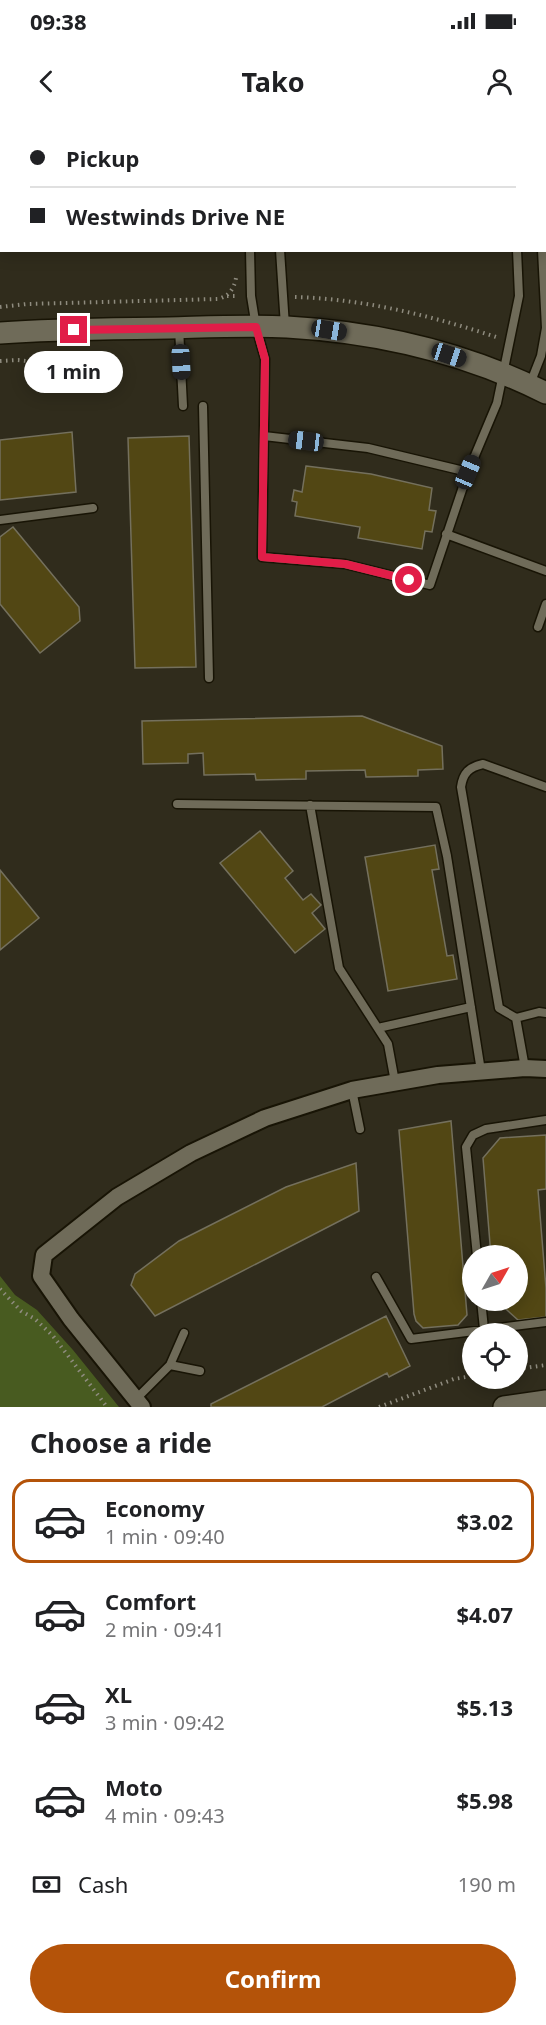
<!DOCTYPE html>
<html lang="en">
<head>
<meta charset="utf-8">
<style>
  :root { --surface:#fff; --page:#f2f2f2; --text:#202124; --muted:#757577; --line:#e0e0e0; --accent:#b45309 }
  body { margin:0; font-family:"Noto Sans",sans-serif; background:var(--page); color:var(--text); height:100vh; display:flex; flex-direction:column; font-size:22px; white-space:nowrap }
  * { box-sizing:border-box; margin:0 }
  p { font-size:20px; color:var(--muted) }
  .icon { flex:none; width:33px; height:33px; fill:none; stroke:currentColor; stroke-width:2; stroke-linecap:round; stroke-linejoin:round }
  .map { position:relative; height:1287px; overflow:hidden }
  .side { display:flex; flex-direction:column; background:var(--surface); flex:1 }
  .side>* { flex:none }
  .top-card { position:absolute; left:0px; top:0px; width:546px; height:132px; box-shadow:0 3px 15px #0003; display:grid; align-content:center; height:132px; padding:0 30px; background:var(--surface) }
  .needle { width:39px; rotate:51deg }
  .controls { position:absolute; left:462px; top:1125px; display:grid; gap:12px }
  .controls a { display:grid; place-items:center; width:66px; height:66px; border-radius:50%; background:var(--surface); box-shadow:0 3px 15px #0003; font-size:30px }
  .end { position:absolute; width:27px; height:27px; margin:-14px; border:8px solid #e11d48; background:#fff; box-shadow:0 0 0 3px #fff }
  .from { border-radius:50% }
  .bubble { position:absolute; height:42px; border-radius:21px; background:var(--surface); box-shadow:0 3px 15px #0003; font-size:20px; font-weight:700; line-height:42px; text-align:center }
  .car { position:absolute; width:18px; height:36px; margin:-18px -9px; border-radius:8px; box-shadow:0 0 4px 2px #0007; background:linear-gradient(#222 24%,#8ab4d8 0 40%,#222 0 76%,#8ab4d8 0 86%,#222 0) }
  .top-card b { display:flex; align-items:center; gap:21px; height:57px; font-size:22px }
  .top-card b+b { border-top:2px solid var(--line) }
  .top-card i { width:15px; height:15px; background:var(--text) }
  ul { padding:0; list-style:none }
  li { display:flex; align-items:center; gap:18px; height:84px; margin:0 12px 9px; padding:0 18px; border:3px solid transparent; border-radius:18px }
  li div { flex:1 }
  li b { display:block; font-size:22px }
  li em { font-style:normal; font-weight:700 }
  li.current { border-color:var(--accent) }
  li>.icon { width:54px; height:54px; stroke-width:1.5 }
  h2 { padding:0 30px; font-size:27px; line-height:72px }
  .pay { display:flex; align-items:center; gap:15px; height:66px; padding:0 30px; font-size:22px }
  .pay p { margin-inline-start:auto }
  .action { display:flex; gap:12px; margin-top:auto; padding:12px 30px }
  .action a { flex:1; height:69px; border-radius:36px; background:var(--accent); color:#fff; font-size:24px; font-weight:700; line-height:69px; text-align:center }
  .status { display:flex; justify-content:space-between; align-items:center; height:42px; padding:0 30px; background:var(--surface); direction:ltr }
  .status svg { height:16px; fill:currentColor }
  header { display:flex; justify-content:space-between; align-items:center; height:78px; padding:0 30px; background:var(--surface); font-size:27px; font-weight:700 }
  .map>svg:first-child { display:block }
  .green { fill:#485b20 }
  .building { fill:#524714; stroke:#74705d; stroke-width:1.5 }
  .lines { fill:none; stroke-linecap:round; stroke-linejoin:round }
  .service-casing { stroke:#181405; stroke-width:11 }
  .minor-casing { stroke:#181405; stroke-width:20 }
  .tertiary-casing { stroke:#181405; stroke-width:24 }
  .path { stroke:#8f8c7f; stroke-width:4; stroke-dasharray:1.5 4.5; stroke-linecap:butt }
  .service { stroke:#6f6b59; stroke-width:8 }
  .minor { stroke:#6f6b59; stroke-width:16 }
  .tertiary { stroke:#6f6b59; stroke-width:21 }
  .route { stroke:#e11d48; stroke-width:8 }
</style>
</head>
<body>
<div class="status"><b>09:38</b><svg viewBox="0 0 49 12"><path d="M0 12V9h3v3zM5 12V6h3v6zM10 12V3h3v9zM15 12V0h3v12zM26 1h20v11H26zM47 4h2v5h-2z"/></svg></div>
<header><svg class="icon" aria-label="back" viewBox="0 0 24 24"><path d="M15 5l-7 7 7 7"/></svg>Tako<svg class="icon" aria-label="person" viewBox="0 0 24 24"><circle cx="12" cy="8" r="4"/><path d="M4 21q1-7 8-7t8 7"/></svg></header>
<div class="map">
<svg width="546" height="1287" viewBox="0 0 546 1287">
  <rect width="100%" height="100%" fill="#302c1c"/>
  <path class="green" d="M0 1156 15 1175 37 1190 73 1230 119 1287H0Z"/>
  <path class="building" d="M72 312 76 372 0 380V320Z
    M189 316 196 547 135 548 128 318Z
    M306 346 371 354 432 368 429 390 436 391 432 412 425 411 422 429 358 418 360 407 295 396 297 382 292 381 294 370 302 372Z
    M13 407 79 487 80 501 40 533 0 484V417Z
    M362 596 442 626 443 649 418 650V656L366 657 365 650 306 651V659L256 660 255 654 204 655 203 633 188 634V643L143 644 142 601Z
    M260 711 293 751 285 758 303 780 311 774 321 785 312 793 325 809 295 833 220 743Z
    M435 725 439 749 432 750 447 836 453 835 457 859 388 871 365 737Z
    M0 750 39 798 0 830Z
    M451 1001 467 1195 458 1205 423 1208 416 1201 414 1194 399 1010Z
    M546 1015V1069L538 1070 546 1168V1197L518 1200 496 1180H518V1136H491L483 1038 500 1018Z
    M356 1043 359 1091 155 1196 131 1165 135 1154 179 1121 286 1067Z
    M386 1196 410 1246 389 1257 387 1253 322 1287H211V1284Z"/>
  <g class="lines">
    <defs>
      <path id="service" d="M454 0 455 2
        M267 2 269 0
        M319 2 321 0
        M0 39H2
        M544 66H546
        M544 110 546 105
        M250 130 251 176 256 207 265 239 262 437 345 444 430 465 468 352 497 283 519 176 517 130
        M280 130 285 206
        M179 208 183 286
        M530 264 541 236 546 208 542 130
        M203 286 209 558
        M264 316 368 328 468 352
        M0 400 93 388
        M446 414 546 451
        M538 507 546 484
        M177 684 436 687 447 736 481 951
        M310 685 339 848 388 924 395 962
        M516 898 499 888 461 667C463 653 469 647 483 644L546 667
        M378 908 471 887
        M525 948 516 898 539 892 546 893
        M352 970 360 1009
        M477 1136 466 1027 473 1015 486 1009 546 1000
        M376 1157 411 1219 546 1202
        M481 1180 484 1209
        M170 1245 184 1213
        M136 1279 170 1245 200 1251"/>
      <path id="minor" d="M142 1287 71 1199 41 1156 44 1135 117 1077 191 1033 265 998 352 970 438 955 525 948 546 949"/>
      <path id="tertiary" d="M0 213C56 209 112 209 169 208 208 207 248 205 287 207 376 212 466 233 546 273
        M504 1287 546 1281"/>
    </defs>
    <use href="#service" class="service-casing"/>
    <use href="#minor" class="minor-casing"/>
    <use href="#tertiary" class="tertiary-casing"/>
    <path class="path" d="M232 2 233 0
      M368 2 369 0
      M227 176H239
      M295 177C364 179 433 196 499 218
      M0 187 27 184 218 179C229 176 234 169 236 158
      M0 241 18 240 35 242
      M0 1169 21 1191 35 1199 53 1216 107 1287
      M518 1249 546 1245
      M379 1287 454 1259 472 1256"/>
    <use href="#service" class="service"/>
    <use href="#minor" class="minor"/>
    <use href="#tertiary" class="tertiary"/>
  </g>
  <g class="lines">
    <path class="route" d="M74 210 256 207 265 239 262 437 345 444 409 460"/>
  </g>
</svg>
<div class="controls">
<a><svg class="needle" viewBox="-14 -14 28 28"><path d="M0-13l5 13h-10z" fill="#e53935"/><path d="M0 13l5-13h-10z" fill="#757577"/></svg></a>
<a><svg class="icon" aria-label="locate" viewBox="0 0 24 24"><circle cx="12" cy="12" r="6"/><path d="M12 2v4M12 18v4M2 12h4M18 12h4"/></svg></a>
</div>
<i class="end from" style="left:409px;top:460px"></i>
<i class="end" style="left:74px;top:210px"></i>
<div class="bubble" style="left:24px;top:231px;width:99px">1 min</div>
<i class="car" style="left:329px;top:210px;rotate:99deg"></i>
<i class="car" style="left:449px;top:235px;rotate:108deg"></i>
<i class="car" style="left:181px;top:242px;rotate:177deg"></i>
<i class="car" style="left:306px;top:321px;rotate:277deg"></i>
<i class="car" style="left:468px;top:352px;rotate:23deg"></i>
<div class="top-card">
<b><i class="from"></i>Pickup</b>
<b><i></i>Westwinds Drive NE</b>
</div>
</div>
<section class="side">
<h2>Choose a ride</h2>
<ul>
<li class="current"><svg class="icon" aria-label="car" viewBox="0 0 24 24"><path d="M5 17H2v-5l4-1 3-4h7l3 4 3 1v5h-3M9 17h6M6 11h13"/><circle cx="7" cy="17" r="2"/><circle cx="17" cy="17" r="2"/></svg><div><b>Economy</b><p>1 min · 09:40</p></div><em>$3.02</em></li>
<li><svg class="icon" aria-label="car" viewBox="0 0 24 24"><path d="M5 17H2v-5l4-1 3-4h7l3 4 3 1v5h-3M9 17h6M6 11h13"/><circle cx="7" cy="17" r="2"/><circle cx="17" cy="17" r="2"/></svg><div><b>Comfort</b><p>2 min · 09:41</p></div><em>$4.07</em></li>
<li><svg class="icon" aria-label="car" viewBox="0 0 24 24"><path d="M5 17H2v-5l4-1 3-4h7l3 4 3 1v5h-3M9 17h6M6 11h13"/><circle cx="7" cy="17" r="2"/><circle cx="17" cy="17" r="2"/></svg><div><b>XL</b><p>3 min · 09:42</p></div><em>$5.13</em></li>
<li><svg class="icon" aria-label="car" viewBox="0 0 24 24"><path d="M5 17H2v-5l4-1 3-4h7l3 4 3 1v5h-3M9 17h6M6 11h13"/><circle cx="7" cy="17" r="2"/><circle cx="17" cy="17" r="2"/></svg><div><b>Moto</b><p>4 min · 09:43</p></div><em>$5.98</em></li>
</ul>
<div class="pay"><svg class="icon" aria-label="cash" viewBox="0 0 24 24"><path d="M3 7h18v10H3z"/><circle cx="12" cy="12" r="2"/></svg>Cash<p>190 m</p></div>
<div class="action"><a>Confirm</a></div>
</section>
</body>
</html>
